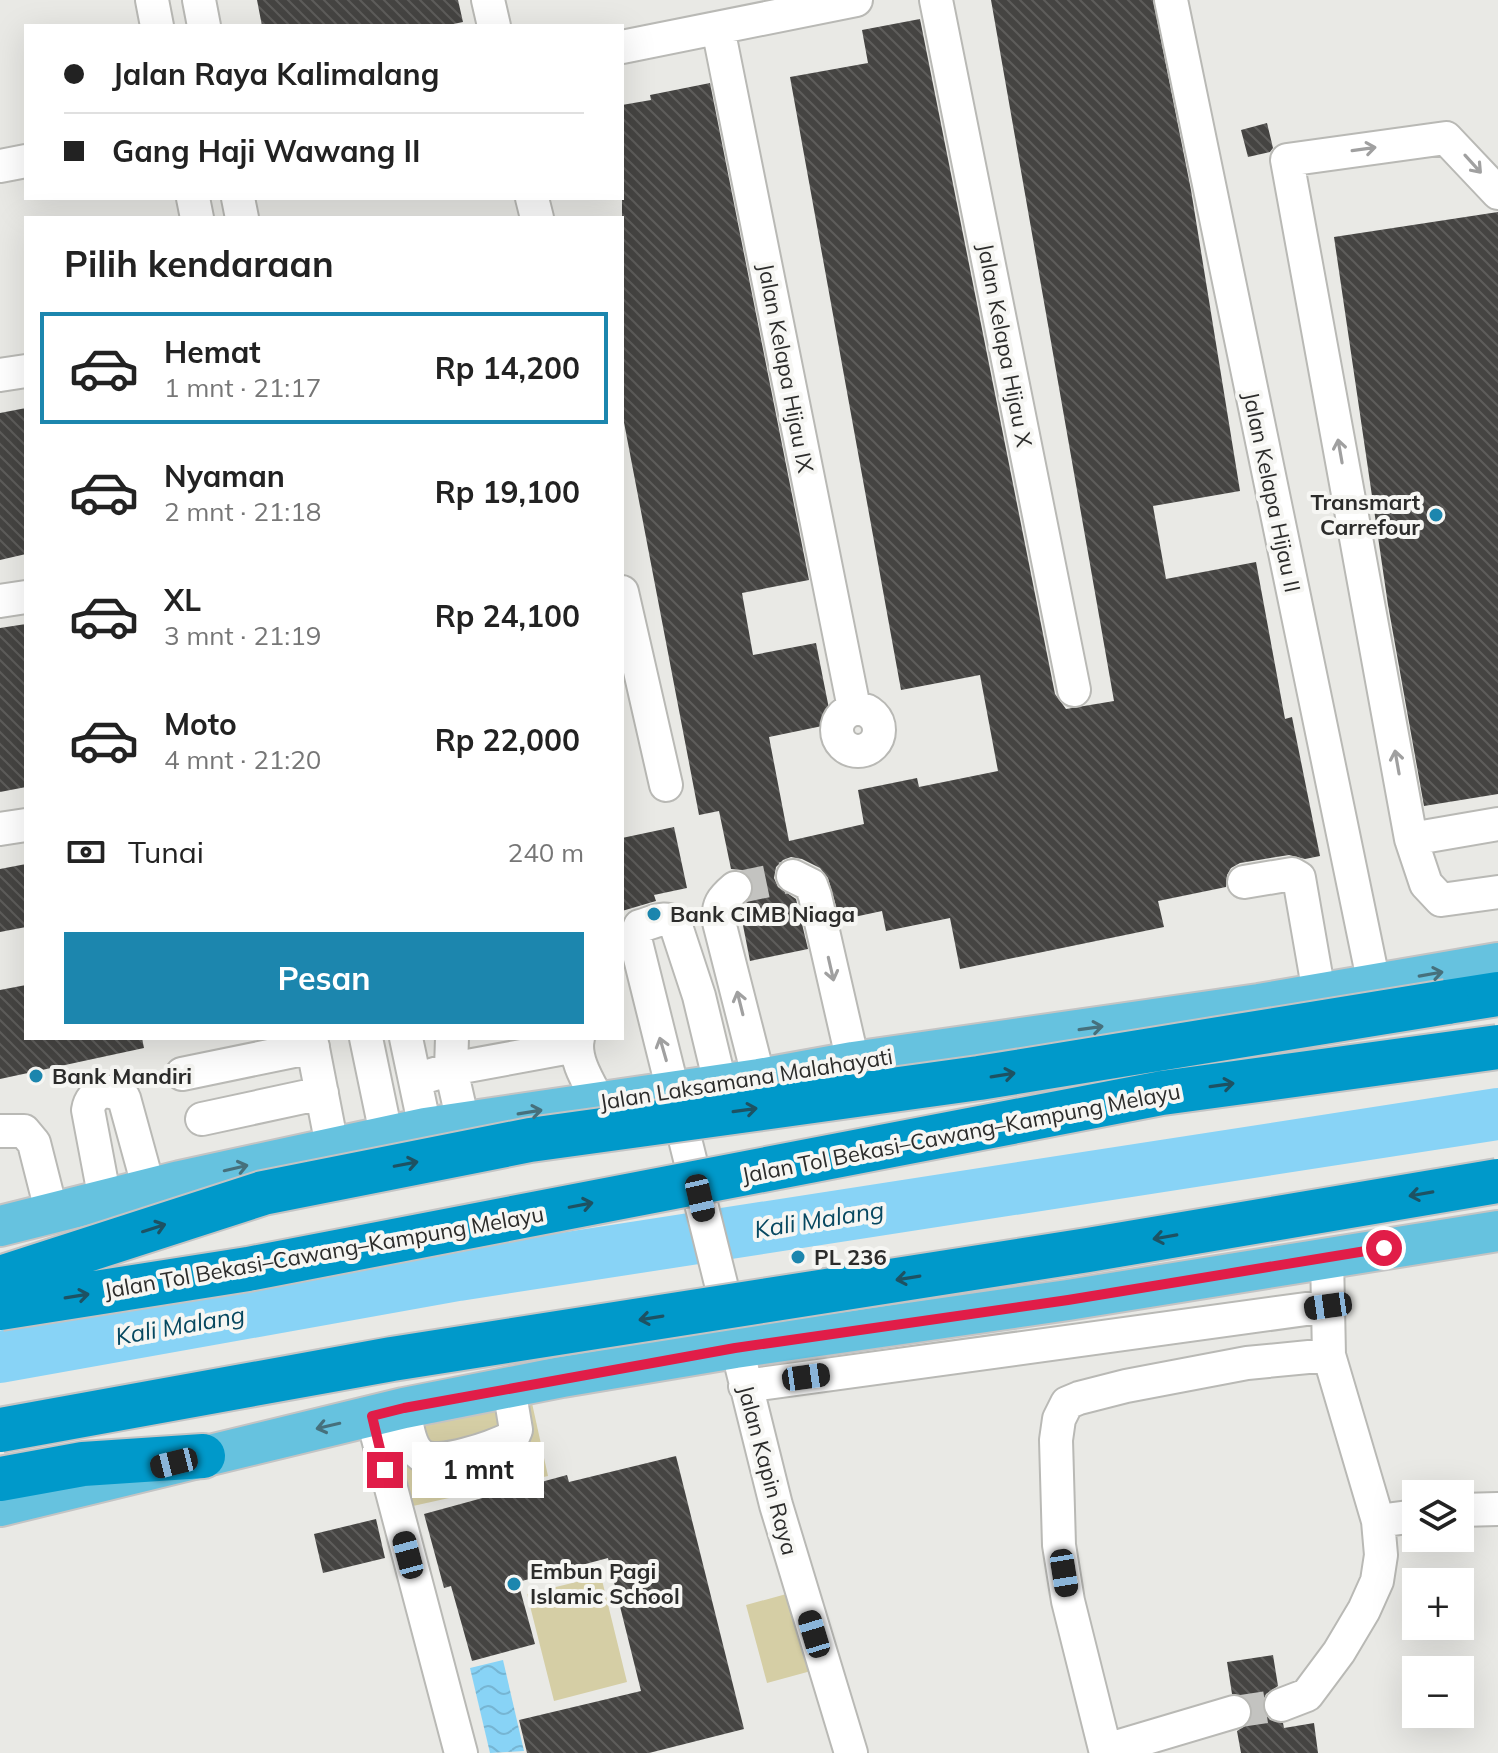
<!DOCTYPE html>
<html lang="id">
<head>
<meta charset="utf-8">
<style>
  :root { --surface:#fff; --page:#f2f2f2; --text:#222; --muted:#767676; --line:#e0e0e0; --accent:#1c86ae }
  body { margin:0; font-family:Mulish,sans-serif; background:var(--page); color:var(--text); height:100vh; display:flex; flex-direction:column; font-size:30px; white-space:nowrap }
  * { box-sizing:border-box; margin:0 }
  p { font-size:26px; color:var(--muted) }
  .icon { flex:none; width:44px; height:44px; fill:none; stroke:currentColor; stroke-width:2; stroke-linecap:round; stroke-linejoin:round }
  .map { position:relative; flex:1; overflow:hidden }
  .details { position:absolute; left:24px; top:216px; width:600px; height:824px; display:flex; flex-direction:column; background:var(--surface); border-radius:0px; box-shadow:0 8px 32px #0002 }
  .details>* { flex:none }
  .hud { position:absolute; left:24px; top:24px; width:600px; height:176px; border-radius:0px; box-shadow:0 8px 32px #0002; display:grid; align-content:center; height:176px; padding:0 40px; background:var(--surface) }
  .tools { position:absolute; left:1402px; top:1480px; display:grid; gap:16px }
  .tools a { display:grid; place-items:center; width:72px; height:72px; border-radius:0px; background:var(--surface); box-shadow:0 8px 32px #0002; font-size:40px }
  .end { position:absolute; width:36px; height:36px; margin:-18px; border:10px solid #e11d48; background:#fff; box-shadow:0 0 0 4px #fff }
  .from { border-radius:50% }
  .bubble { position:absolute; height:56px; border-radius:0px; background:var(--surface); box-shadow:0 8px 32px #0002; font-size:26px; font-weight:700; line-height:56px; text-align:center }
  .car { position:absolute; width:24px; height:48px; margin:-24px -12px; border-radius:10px; box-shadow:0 0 6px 2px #0007; background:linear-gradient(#222 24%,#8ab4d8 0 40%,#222 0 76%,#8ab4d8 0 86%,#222 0) }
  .hud b { display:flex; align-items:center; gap:28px; height:76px; font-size:30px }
  .hud b+b { border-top:2px solid var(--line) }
  .hud i { width:20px; height:20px; background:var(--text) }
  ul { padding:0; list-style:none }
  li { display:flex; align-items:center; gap:24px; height:112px; margin:0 16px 12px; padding:0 24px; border:4px solid transparent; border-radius:0px }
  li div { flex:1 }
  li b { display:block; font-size:30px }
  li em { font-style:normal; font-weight:700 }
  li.on { border-color:var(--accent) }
  li>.icon { width:72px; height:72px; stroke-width:1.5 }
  h2 { padding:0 40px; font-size:36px; line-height:96px }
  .pay { display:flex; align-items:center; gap:20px; height:88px; padding:0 40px; font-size:30px }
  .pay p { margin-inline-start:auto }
  .cta { display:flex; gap:16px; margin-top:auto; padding:16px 40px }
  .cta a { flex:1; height:92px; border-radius:0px; background:var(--accent); color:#fff; font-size:32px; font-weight:700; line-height:92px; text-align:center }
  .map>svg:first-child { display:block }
  .pitch { fill:#d5cea5 }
  .water { fill:url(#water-waves) }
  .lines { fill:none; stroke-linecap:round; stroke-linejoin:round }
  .river { stroke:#88d3f6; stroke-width:52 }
  .building { fill:url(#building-back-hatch) }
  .minor-tunnel { stroke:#c3c3c0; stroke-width:32; stroke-dasharray:32 16; stroke-linecap:butt }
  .minor-casing { stroke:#b9b9b5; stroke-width:36 }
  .major-casing { stroke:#c4c4c4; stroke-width:44 }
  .highway-casing { stroke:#c4c4c4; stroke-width:48 }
  .minor { stroke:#fff; stroke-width:32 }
  .major { stroke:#66c2df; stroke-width:40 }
  .highway { stroke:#0099ca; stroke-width:44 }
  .highway-bridge-casing { stroke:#c4c4c4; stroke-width:48; stroke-linecap:butt }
  .highway-bridge { stroke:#0099ca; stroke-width:44 }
  .oneway { stroke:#a0a0a0 }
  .oneway2 { stroke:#46707c }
  .oneway3 { stroke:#1d5263 }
  .route { stroke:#e11d48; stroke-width:10 }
  .poi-dot { fill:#1c86ae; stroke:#f6f6f3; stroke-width:3 }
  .labels { text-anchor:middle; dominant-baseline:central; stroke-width:8; stroke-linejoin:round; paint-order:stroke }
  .street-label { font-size:22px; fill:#2c2c2b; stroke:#f6f6f3 }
  .poi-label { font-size:22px; font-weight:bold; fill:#2c2c2b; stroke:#f6f6f3; text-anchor:start }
  .water-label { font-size:24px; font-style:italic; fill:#074860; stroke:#f6f6f3 }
</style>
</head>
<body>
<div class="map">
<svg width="1498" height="1753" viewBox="0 0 1498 1753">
  <defs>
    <pattern id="water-waves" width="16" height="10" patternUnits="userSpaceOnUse" patternTransform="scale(2)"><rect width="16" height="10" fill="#88d3f6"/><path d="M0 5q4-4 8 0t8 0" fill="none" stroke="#76b5d3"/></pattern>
    <pattern id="building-back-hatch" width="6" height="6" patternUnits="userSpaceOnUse" patternTransform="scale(2)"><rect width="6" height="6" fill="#454442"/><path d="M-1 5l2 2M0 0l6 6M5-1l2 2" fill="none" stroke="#5e5d5b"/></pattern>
  </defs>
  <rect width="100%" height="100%" fill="#e9e9e5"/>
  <path class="pitch" d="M530 1394 548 1476 413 1506 395 1424Z
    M601 1576 627 1682 554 1701 527 1594Z
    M790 1593 811 1671 767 1683 746 1605Z"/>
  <path class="water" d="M503 1660 524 1751 490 1753 470 1668Z"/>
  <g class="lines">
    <path class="river" d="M0 1357 458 1275 1498 1114"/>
  </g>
  <path class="building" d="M257 0H458L463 22 444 26H262Z
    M991 0H1153L1191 190 1240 491 1153 506 1166 579 1256 562 1285 719 1292 717 1320 856 1305 859 1289 855 1240 863 1231 868 1227 875 1226 887 1158 901 1164 927 960 969 950 918 886 931 882 911 840 920 828 878 820 868 802 859 791 857 783 860 776 867 774 878 778 887 796 899 808 949 750 961 740 910 753 895V884L749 875 742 870 731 869 719 811 699 815 622 412V105L651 100 650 95 710 83 809 580 742 593 753 655 816 643 832 724 769 737 789 841 864 824 858 790 917 778 919 787 998 771 980 675 901 690 891 635 790 77 868 63 862 30 920 19 1055 694 1066 709 1114 701Z
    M1267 123 1273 148 1270 152 1248 157 1241 130Z
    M1498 212V794L1424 806 1388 605 1334 237Z
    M26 408V554L0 560V413Z
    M26 624V787L0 792V628Z
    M674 827 687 888 654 895 656 901 622 911V838Z
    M26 864V927L0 932V869Z
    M26 985V1038H142L144 1048 0 1079V990Z
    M676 1456 744 1729 649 1753H527L519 1720 641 1691 608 1558 518 1582 535 1644 472 1661 451 1586 444 1588 424 1514 567 1475 569 1482Z
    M376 1519 385 1558 323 1573 314 1534Z
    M1273 1655 1278 1686 1266 1694 1262 1703 1264 1712 1270 1720 1283 1723 1284 1728 1314 1723 1318 1753H1241L1237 1731 1248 1724 1252 1717V1707L1246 1698 1232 1694 1227 1662Z"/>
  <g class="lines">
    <path class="minor-tunnel" d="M735 888 793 876
      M1234 1712 1281 1705"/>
    <defs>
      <path id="minor" d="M152 0 157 26
        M199 0 204 26
        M488 0 494 26
        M936 0 1074 690
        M1171 0 1374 984
        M718 28 854 708
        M622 47 856 0
        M0 166 26 161
        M1498 193 1446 138 1287 160 1411 839 1426 884 1441 900 1498 892
        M193 198 197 218
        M238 198 242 218
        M532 198 537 218
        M0 375 26 371
        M622 592 666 785
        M0 601 26 597
        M837 730a21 21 0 1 1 42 0a21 21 0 1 1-42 0Z
        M0 829 26 825
        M1411 839 1498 824
        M793 876 811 885 815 896 853 1062
        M1244 882 1292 874 1299 878 1319 993
        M735 888C722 899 717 905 719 922L759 1079
        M311 1038 332 1146
        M366 1038 386 1134
        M406 1038 425 1128
        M452 1038 451 1069 463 1122
        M578 1038C573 1059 589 1083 599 1102
        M182 1074 313 1047
        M415 1080 451 1069 576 1046
        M720 1083 699 996 676 926C668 913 652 923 640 926L635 938 776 1505 851 1753
        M202 1119 322 1093
        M0 1131H24L34 1143 52 1214
        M105 1200 88 1110C91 1090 111 1087 124 1098L149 1189
        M745 1386 1328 1306
        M404 1408C407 1422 408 1446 421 1455 437 1468 495 1446 513 1437L516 1430 509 1388
        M372 1416 461 1753
        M1460 1510 1498 1509
        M1378 1521 1416 1516
        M1281 1705 1307 1695 1339 1652 1364 1610 1377 1581 1381 1555 1378 1521 1329 1355 1327 1257
        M1106 1750 1234 1712
        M1106 1753 1068 1601 1059 1545 1056 1440 1059 1419 1067 1403 1079 1398 1126 1386 1247 1363 1329 1355"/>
      <path id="major" d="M0 1226 180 1181 425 1128 759 1079 853 1062 1259 1004 1498 963
        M0 1506 404 1408 562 1377 735 1348 1068 1300 1498 1231"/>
      <path id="highway" d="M1447 1002 1498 994
        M0 1479 83 1464 203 1456"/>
    </defs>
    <use href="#minor" class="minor-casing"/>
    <use href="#major" class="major-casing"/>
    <use href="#highway" class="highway-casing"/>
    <use href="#minor" class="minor"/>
    <use href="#major" class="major"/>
    <use href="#highway" class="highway"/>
    <defs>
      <path id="highway-bridge" d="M0 1278 263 1193 530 1140 979 1078 1447 1002
        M0 1308 248 1269 1162 1093 1498 1047
        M0 1430 392 1359 1088 1250 1498 1181"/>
    </defs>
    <use href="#highway-bridge" class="highway-bridge-casing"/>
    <use href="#highway-bridge" class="highway-bridge"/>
  </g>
  <defs><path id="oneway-shaft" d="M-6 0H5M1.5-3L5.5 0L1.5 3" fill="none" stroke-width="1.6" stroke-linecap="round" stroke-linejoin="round" transform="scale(2)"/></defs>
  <g class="oneway">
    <use href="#oneway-shaft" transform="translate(1364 149) rotate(-8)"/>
    <use href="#oneway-shaft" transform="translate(1473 164) rotate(48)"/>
    <use href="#oneway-shaft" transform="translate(1340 451) rotate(-100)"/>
    <use href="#oneway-shaft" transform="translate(1397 762) rotate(-100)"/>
    <use href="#oneway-shaft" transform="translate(831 969) rotate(77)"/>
    <use href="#oneway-shaft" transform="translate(740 1003) rotate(-104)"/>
    <use href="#oneway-shaft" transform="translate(663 1049) rotate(-106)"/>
  </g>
  <g class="oneway2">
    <use href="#oneway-shaft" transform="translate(1431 974) rotate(-10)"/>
    <use href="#oneway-shaft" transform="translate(1091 1028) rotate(-8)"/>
    <use href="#oneway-shaft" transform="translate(530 1112) rotate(-9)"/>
    <use href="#oneway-shaft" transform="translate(236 1168) rotate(-13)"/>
    <use href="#oneway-shaft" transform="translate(328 1426) rotate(167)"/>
  </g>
  <g class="oneway3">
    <use href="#oneway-shaft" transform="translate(1003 1075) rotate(-9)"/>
    <use href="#oneway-shaft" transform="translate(1222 1085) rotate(-8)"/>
    <use href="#oneway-shaft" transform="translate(745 1110) rotate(-8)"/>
    <use href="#oneway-shaft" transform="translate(406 1164) rotate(-11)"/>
    <use href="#oneway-shaft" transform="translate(1421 1194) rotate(170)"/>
    <use href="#oneway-shaft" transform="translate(581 1205) rotate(-11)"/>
    <use href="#oneway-shaft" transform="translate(154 1228) rotate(-18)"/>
    <use href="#oneway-shaft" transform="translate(1165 1237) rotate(170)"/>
    <use href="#oneway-shaft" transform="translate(908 1278) rotate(171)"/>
    <use href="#oneway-shaft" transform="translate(77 1296) rotate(-9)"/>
    <use href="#oneway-shaft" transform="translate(651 1318) rotate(171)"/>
  </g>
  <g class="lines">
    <path class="route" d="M385 1470 372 1416 404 1408 735 1348 1068 1300 1384 1248"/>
  </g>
  <g class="poi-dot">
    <circle cx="1436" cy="515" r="8"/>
    <circle cx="654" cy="914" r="8"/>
    <circle cx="36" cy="1076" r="8"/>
    <circle cx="798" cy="1257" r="8"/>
    <circle cx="514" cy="1584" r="8"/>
  </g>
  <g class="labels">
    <g class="street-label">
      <text transform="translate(1005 345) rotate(79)">Jalan Kelapa Hijau X</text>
      <text transform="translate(786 368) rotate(79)">Jalan Kelapa Hijau IX</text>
      <text transform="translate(1272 492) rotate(78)">Jalan Kelapa Hijau II</text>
      <text transform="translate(746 1079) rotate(-9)">Jalan Laksamana Malahayati</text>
      <text transform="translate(961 1133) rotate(-11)">Jalan Tol Bekasi–Cawang–Kampung Melayu</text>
      <text transform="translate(324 1252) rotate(-10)">Jalan Tol Bekasi–Cawang–Kampung Melayu</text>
      <text transform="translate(768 1470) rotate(75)">Jalan Kapin Raya</text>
    </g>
    <g class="poi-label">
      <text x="1420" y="502" text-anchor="end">Transmart<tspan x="1420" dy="25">Carrefour</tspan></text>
      <text x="670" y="914">Bank CIMB Niaga</text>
      <text x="52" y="1076">Bank Mandiri</text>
      <text x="814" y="1257">PL 236</text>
      <text x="530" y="1571">Embun Pagi<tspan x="530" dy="25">Islamic School</tspan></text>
    </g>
    <g class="water-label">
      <text transform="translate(819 1219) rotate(-9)">Kali Malang</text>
      <text transform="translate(180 1325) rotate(-10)">Kali Malang</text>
    </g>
  </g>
</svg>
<div class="tools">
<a><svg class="icon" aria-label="layers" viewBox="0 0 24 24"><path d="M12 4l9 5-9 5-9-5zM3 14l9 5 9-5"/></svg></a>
<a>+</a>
<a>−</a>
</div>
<i class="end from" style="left:1384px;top:1248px"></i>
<i class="end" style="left:385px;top:1470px"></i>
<div class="bubble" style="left:412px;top:1442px;width:132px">1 mnt</div>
<i class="car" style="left:700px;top:1198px;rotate:167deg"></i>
<i class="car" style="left:1328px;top:1306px;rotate:262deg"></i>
<i class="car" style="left:806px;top:1377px;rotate:82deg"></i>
<i class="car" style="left:174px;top:1463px;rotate:256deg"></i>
<i class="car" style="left:408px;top:1555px;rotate:345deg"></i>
<i class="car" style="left:1064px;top:1573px;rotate:171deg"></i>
<i class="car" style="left:814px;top:1634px;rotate:343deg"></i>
<div class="hud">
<b><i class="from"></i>Jalan Raya Kalimalang</b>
<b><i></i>Gang Haji Wawang II</b>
</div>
<section class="details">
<h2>Pilih kendaraan</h2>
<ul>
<li class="on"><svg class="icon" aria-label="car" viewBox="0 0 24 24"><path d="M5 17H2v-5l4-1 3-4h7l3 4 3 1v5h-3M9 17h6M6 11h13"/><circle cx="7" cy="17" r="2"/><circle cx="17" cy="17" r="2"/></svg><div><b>Hemat</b><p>1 mnt · 21:17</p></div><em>Rp 14,200</em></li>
<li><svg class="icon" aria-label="car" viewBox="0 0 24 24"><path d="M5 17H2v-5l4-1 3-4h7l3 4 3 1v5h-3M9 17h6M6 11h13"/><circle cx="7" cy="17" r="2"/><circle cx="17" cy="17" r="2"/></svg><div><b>Nyaman</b><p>2 mnt · 21:18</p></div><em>Rp 19,100</em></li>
<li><svg class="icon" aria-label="car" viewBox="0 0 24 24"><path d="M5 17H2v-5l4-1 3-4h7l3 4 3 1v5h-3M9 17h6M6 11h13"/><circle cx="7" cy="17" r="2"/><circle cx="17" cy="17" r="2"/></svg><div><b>XL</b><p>3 mnt · 21:19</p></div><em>Rp 24,100</em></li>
<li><svg class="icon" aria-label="car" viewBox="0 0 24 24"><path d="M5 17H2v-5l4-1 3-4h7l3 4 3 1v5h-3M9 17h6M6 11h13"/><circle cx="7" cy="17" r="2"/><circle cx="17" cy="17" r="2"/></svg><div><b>Moto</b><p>4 mnt · 21:20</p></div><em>Rp 22,000</em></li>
</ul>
<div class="pay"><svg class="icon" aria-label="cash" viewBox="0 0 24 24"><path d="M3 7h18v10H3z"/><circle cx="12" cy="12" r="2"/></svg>Tunai<p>240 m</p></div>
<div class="cta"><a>Pesan</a></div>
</section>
</div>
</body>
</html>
